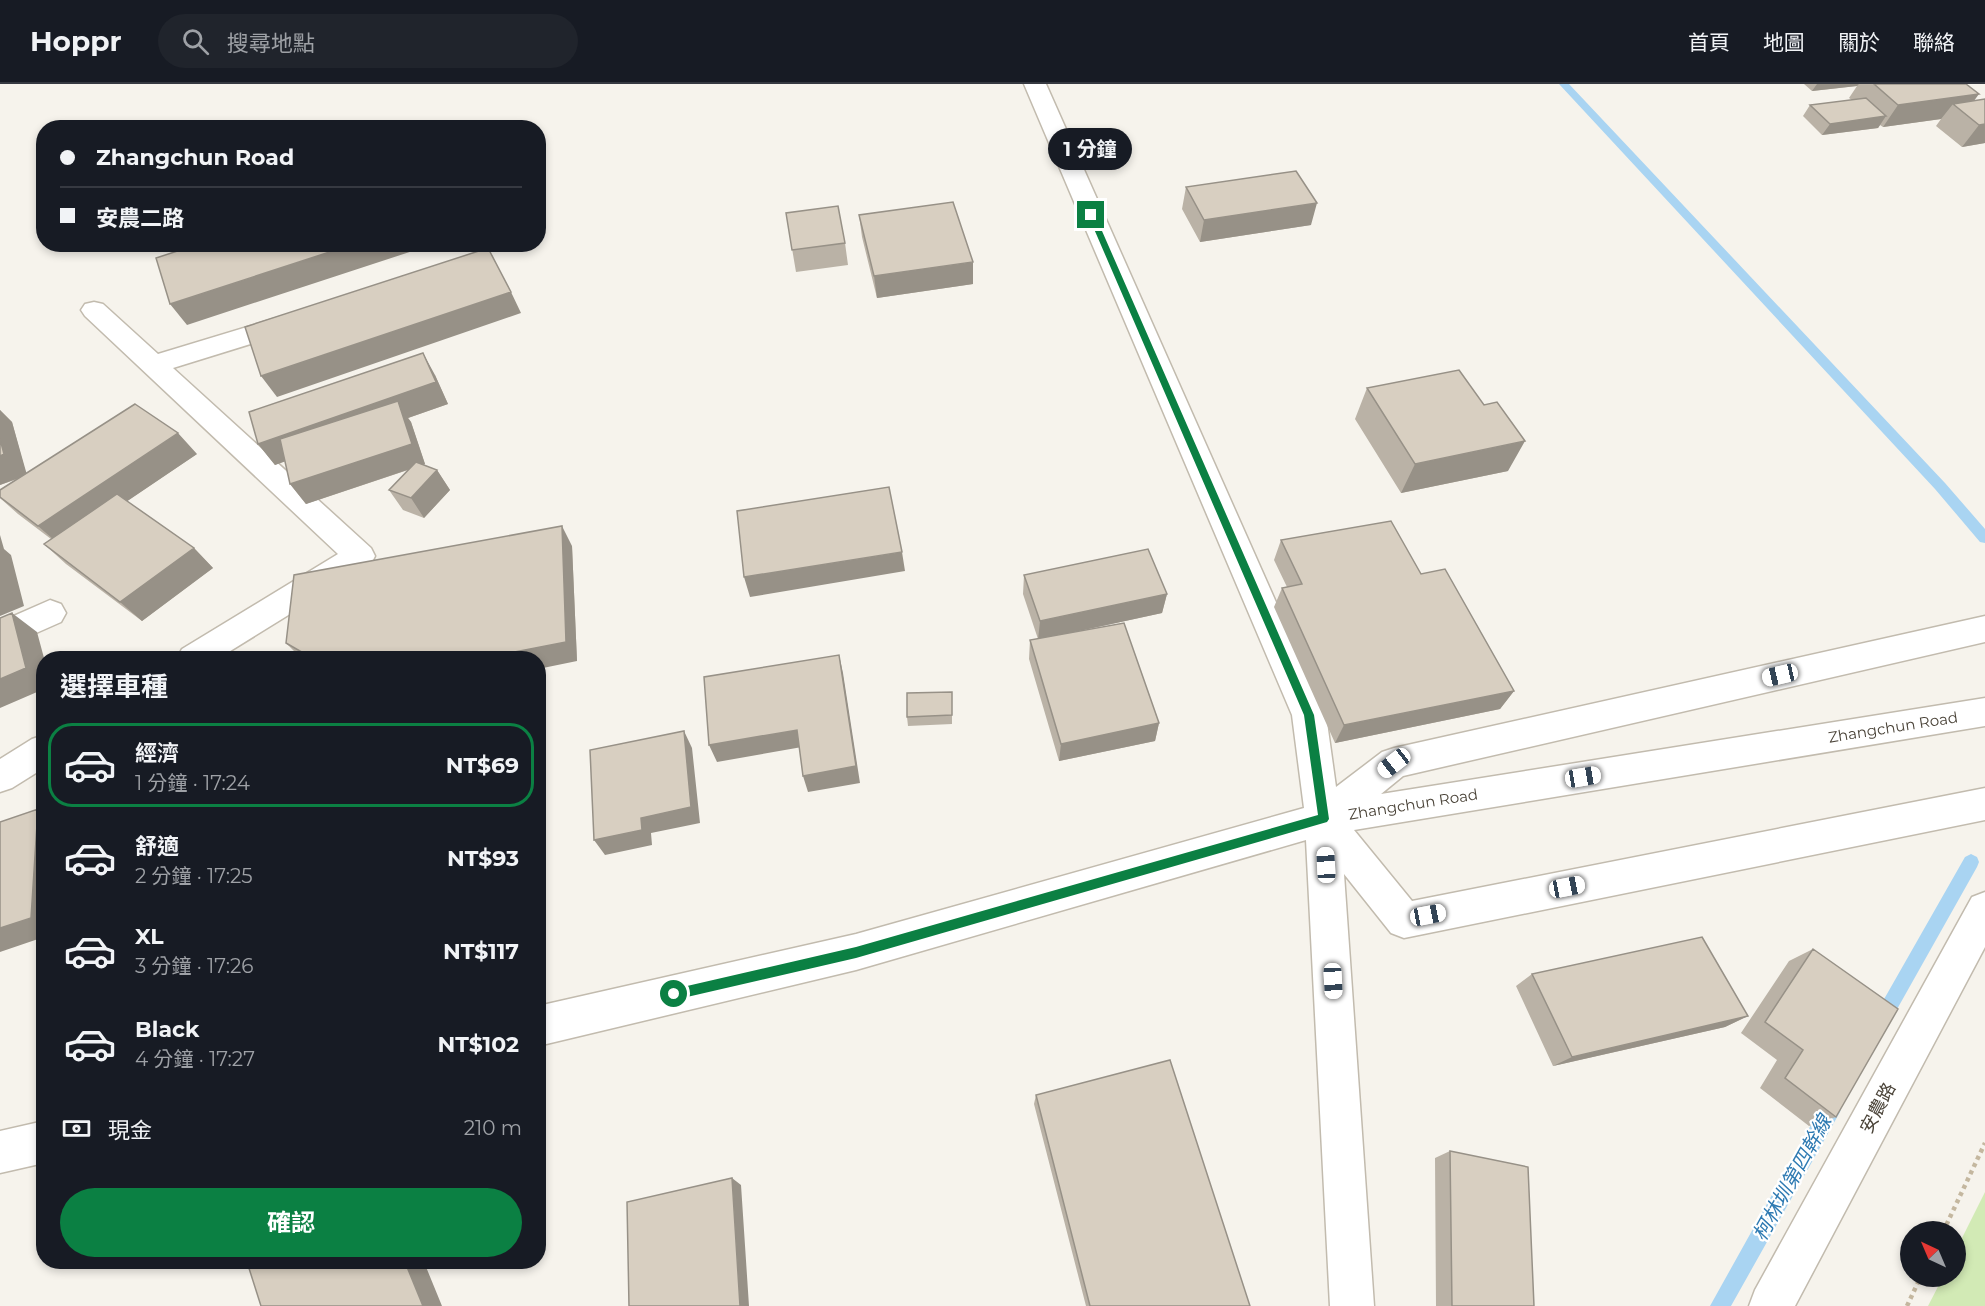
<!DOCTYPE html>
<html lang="zh-TW">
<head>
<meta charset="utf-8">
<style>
  :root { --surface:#171b24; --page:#20242c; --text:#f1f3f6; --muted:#9ea1a6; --line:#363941; --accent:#0b8043 }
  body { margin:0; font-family:Montserrat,"Noto Sans TC",sans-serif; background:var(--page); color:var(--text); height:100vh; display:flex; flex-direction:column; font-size:22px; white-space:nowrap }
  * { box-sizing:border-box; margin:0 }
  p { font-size:20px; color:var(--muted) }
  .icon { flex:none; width:33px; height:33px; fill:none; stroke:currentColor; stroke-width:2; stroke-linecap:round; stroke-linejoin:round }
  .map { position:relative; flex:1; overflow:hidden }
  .side { position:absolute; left:36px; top:567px; width:510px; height:618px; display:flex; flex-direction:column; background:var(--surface); border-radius:24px; box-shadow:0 3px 9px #0003 }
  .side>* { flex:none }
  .guide { position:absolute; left:36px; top:36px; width:510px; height:132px; border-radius:24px; box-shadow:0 3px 9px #0003; display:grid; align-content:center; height:132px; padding:0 24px; background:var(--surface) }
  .needle { width:39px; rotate:316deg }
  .controls { position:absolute; left:1900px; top:1137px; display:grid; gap:12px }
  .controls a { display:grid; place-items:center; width:66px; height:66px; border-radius:50%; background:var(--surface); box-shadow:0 3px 9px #0003; font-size:30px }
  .end { position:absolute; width:27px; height:27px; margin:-14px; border:8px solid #0b8043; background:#fff; box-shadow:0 0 0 3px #fff }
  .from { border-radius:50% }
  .bubble { position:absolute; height:42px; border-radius:21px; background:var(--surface); box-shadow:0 3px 9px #0003; font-size:20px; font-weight:700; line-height:42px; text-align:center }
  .car { position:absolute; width:18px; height:36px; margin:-18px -9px; border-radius:8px; box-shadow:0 0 4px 2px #0007; background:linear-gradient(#fff 24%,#345 0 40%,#fff 0 76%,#345 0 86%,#fff 0) }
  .guide b { display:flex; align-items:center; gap:21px; height:57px; font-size:22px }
  .guide b+b { border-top:2px solid var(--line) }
  .guide i { width:15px; height:15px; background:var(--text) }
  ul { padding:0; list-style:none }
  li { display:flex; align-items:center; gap:18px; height:84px; margin:0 12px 9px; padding:0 12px; border:3px solid transparent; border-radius:24px }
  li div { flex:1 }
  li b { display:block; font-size:22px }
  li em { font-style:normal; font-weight:700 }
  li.current { border-color:var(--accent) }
  li>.icon { width:54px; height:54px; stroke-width:1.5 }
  h2 { padding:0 24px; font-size:27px; line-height:72px }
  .pay { display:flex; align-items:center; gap:15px; height:66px; padding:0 24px; font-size:22px }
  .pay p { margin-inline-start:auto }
  .primary-button { display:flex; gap:12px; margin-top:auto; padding:12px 24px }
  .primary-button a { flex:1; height:69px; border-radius:36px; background:var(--accent); color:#fff; font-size:24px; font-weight:700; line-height:69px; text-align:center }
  header { display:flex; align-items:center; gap:36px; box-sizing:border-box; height:84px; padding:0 30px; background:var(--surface); border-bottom:2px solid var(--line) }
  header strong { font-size:28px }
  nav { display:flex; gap:33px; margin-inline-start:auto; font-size:21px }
  .search { width:420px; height:54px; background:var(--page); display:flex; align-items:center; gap:15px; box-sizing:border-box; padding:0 21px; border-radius:33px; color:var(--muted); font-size:22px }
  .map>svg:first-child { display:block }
  .green { fill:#d2eab5 }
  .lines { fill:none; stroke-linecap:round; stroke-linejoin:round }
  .stream { fill:#a9d4f2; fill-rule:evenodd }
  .minor-casing { stroke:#c2bbae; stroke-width:3 }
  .path { stroke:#c4b79f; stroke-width:4.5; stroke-dasharray:4 4; stroke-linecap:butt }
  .minor { fill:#fff; fill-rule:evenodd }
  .wall { fill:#bab2a6 }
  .shaded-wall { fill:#979187 }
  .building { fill:#d8cfc1; stroke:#979187; stroke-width:1.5 }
  .route { fill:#0b8043 }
  .labels { text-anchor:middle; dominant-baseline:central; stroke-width:4.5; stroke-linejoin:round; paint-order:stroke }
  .street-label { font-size:15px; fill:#4b4439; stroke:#fff }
  .near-street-label { font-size:18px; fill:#4b4439; stroke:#fff }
  .near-water-label { font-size:20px; font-style:italic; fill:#2e7ab2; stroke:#fff }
</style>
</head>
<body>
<header>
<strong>Hoppr</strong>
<div class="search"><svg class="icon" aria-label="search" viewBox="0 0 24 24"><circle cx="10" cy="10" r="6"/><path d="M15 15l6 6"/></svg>搜尋地點</div>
<nav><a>首頁</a><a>地圖</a><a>關於</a><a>聯絡</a></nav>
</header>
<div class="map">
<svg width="1985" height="1222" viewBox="0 0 1985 1222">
  <rect width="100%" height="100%" fill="#f6f3ec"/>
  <path class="green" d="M1985 1108V1222H1928L1943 1193 1956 1192V1166Z"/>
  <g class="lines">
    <path class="stream" d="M1559 0H1569L1945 399 1985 445V459L1980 458 1935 405Z
      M1971 770 1977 773 1979 778 1977 783 1887 943 1881 946 1875 943 1872 937 1875 931 1965 773Z
      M1833 1012 1840 1014 1842 1021 1840 1028 1731 1222H1710L1826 1014Z"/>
    <defs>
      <path id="minor" d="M1024 0H1046L1326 631 1336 703 1382 668 1394 664 1985 532V558L1403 692 1381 710 1985 614V642L1354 746 1412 817 1985 704V736L1404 854 1391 849 1344 790 1374 1222H1330L1306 756 856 886 538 962V922L856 850 1304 724 1292 631Z
        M94 218 103 220 158 270 290 230 299 233 303 239 299 245 173 284 371 464 375 472 371 480 219 574H177L182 565 338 470 85 232 81 226 85 220Z
        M50 516 61 520 66 529 61 538 0 565V538Z
        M44 651V684L12 704 0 708V675L32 655Z
        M1985 808V863L1795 1222H1749L1755 1206 1972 813Z
        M44 1037V1079L0 1089V1047Z"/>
    </defs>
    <use href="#minor" class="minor-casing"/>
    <path class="path" d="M1943 1148 1985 1059
      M1907 1222 1921 1192"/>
    <use href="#minor" class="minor"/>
  </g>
  <path class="wall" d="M1804 0H1966L1974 17 1985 59 1962 63 1936 42 1941 35 1883 43 1880 41 1878 44 1822 51 1803 32 1810 21 1852 16 1849 14 1857 2 1812 7Z
    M1186 103 1311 141 1200 158 1182 125Z
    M786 129 845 159 848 181 796 188Z
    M859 131 973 200 877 214 862 153Z
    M435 291 448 320 408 334 411 338 425 380 424 381 437 386 450 406 424 434 403 426 389 406 408 386 306 420 290 400 285 377 275 381 258 360Z
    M1367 304 1508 387 1401 409 1355 335Z
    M0 326 12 338 26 390 197 370 127 417 194 464 213 484 142 537 66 480 44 460 51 455 18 430 0 414V406L20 394 0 401Z
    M1281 456 1421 490 1514 607 1500 625 1335 659 1274 523 1282 504 1287 503 1274 476Z
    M572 462 577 577 538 574H301L286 559Z
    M1024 491 1167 510 1162 529 1065 550 1159 639 1155 657 1059 677 1029 575 1030 556 1038 555 1023 510Z
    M952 608V640L908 642 907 633Z
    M1813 865 1836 1033 1809 1042 1760 1004 1777 976 1741 949 1789 877Z
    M1532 890 1748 932 1725 943 1553 982 1516 902Z
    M1036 1011 1250 1222H1086L1034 1020Z
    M1450 1067 1534 1222H1436L1435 1074Z"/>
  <path class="shaded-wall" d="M1817 0H1859L1857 2 1812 7Z
    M1979 10 1965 29 1953 20 1941 35 1883 43 1898 21Z
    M1886 32 1878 44 1822 51 1830 40Z
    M1985 40V59L1962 63 1979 41Z
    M1317 119 1311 141 1200 158 1204 136Z
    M354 160H434L187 241 170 220Z
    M973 178V200L877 214 874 192Z
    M511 208 521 229 277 313 261 292Z
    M423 269 435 291 448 320 408 334 411 338 425 380 306 420 290 400 404 335 275 381 258 360Z
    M0 326 12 338 27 391 0 401Z
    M178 349 197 370 61 462 38 442Z
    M1525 357 1508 387 1401 409 1415 380Z
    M437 386 450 406 424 434 411 414Z
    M562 442 572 462 577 577 538 585V574H484Z
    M0 451 4 465 11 471 24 522 0 532Z
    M194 464 213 484 142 537 120 518Z
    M902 468 905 487 750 513 744 493Z
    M1167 510 1162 529 1038 556 1040 537Z
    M12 529 37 548 44 574V605L0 624V595Z
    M839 571 843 589 860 699 808 708 803 692Z
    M1514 607 1500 625 1335 659 1344 641Z
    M1159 639 1155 657 1059 677 1061 660Z
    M797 646 802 663 717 678 709 661Z
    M684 647 692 664 700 739 651 749 652 761 605 771 594 756Z
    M38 725 44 729V853L0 868V844Z
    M1748 932 1725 943 1553 982 1572 973Z
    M732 1094 741 1101 749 1222H740Z
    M405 1178H424L442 1222H423Z"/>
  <path class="building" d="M1874 0H1966L1979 10 1898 21Z
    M1866 14 1886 32 1830 40 1810 21Z
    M1985 15V40L1979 41 1953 20Z
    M1296 87 1317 119 1204 136 1186 103Z
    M953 118 973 178 874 192 859 131Z
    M838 122 845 159 792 166 786 129Z
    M199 160H354L170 220 156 174Z
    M488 164 511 208 261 292 245 243Z
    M423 269 436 298 258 360 249 328Z
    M1459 286 1484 321 1497 318 1525 357 1415 380 1367 304Z
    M398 317 412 360 290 400 280 355Z
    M135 320 178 349 38 442 0 413V406Z
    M0 355 4 370 0 372Z
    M416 378 437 386 411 414 389 406Z
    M889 403 902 468 744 493 737 427Z
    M117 410 194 464 120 518 44 460Z
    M1391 437 1421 490 1445 485 1514 607 1344 641 1282 504 1302 500 1281 456Z
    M562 442 566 558 484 574H312L286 559 294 491Z
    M1148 465 1167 510 1040 537 1024 491Z
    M12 529 26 584 0 595V534Z
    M1124 539 1159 639 1061 660 1030 556Z
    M839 571 856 682 803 692 797 646 709 661 704 593Z
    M952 608V631L907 633V609Z
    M684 647 691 723 641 734 642 746 594 756 590 666Z
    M38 725 31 834 0 844V738Z
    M1702 853 1748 932 1572 973 1532 890Z
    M1813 865 1898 925 1836 1033 1785 994 1803 966 1765 938Z
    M1170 976 1250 1222H1090L1036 1011Z
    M1450 1067 1528 1083 1534 1222H1452Z
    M732 1094 740 1222H629L627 1118Z
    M247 1178H405L423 1222H261Z"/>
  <path class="route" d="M1091 128 1095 131 1314 631 1329 735 1327 738 856 874 674 916 670 914 669 910 674 905 856 863 1318 731 1304 631 1088 131Z"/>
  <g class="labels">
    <g class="street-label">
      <text transform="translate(1893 643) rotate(-9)">Zhangchun Road</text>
      <text transform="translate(1413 720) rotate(-9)">Zhangchun Road</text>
    </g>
    <g class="near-street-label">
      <text transform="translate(1878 1024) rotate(-62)">安農路</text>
    </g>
    <g class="near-water-label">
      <text transform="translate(1792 1094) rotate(-61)">柯林圳第四幹線</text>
    </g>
  </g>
</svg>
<div class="controls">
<a><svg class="needle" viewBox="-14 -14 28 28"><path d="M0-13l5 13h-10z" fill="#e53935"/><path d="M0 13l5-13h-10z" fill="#9ea1a6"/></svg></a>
</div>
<i class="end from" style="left:674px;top:910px"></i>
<i class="end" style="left:1091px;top:131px"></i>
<div class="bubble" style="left:1048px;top:44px;width:84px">1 分鐘</div>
<i class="car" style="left:1780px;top:591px;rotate:257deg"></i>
<i class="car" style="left:1394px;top:679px;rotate:232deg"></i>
<i class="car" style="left:1583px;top:693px;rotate:81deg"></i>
<i class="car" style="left:1326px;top:781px;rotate:357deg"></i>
<i class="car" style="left:1567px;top:803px;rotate:79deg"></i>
<i class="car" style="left:1428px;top:831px;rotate:79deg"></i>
<i class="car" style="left:1333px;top:897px;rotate:177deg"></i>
<div class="guide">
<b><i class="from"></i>Zhangchun Road</b>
<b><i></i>安農二路</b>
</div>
<section class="side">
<h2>選擇車種</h2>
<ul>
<li class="current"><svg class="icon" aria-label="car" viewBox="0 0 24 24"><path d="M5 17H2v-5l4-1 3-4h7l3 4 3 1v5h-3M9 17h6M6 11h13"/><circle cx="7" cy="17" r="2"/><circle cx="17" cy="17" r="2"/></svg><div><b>經濟</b><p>1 分鐘 · 17:24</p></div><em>NT$69</em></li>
<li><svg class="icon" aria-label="car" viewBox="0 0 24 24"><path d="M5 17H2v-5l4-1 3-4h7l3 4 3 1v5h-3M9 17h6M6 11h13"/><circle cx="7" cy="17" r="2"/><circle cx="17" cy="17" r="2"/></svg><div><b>舒適</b><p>2 分鐘 · 17:25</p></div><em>NT$93</em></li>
<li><svg class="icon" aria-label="car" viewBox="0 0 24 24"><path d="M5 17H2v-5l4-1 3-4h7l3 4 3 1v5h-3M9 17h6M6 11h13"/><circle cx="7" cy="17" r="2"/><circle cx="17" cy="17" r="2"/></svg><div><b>XL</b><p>3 分鐘 · 17:26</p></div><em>NT$117</em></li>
<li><svg class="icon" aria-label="car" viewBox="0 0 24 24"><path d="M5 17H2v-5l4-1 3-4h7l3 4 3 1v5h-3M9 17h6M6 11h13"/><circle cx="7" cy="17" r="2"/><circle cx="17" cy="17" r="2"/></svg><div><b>Black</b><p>4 分鐘 · 17:27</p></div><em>NT$102</em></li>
</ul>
<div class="pay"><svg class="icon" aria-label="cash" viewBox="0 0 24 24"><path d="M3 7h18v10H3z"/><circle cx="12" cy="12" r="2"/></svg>現金<p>210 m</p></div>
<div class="primary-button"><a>確認</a></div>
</section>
</div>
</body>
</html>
